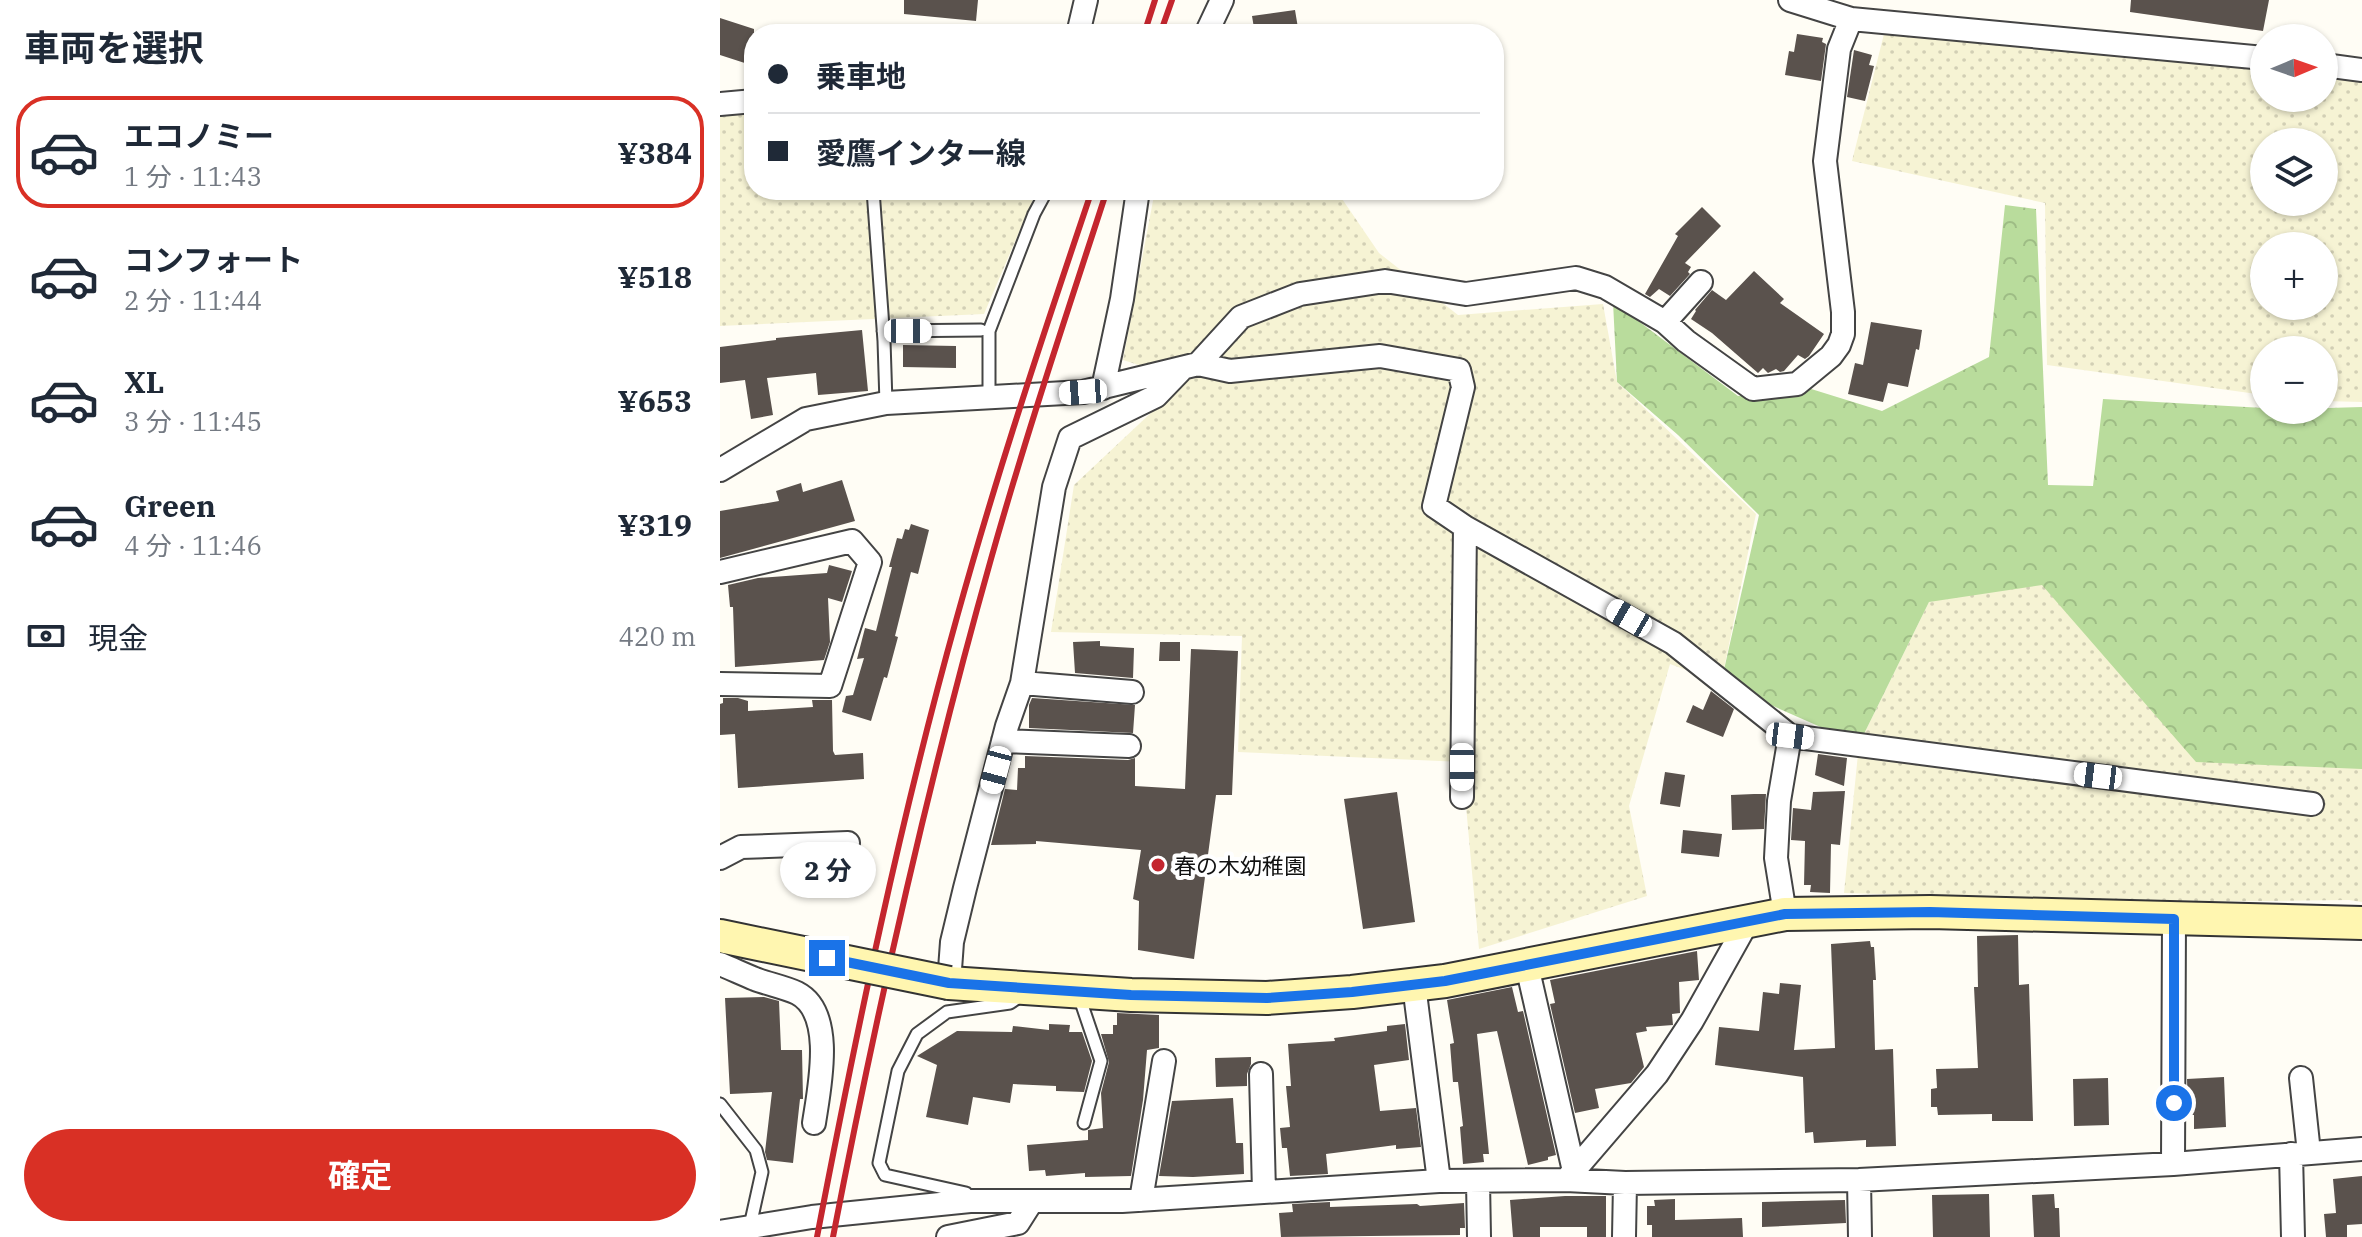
<!DOCTYPE html>
<html lang="ja">
<head>
<meta charset="utf-8">
<style>
  :root { --surface:#fff; --page:#f6f6f7; --text:#1f2937; --muted:#747a83; --line:#e0e1e3; --accent:#d93025 }
  body { margin:0; font-family:"IBM Plex Serif","Noto Sans JP",serif; background:var(--page); color:var(--text); height:100vh; display:flex; flex-direction:column; font-size:30px; white-space:nowrap }
  * { box-sizing:border-box; margin:0 }
  p { font-size:26px; color:var(--muted) }
  .icon { flex:none; width:44px; height:44px; fill:none; stroke:currentColor; stroke-width:2; stroke-linecap:round; stroke-linejoin:round }
  .map { position:relative; flex:1; overflow:hidden }
  .panel { display:flex; flex-direction:column; background:var(--surface); width:720px }
  .panel>* { flex:none }
  .hud { position:absolute; left:24px; top:24px; width:760px; height:176px; border-radius:32px; box-shadow:0 2px 6px #0004; display:grid; align-content:center; height:176px; padding:0 24px; background:var(--surface) }
  .needle { width:52px; rotate:88deg }
  .fabs { position:absolute; left:1530px; top:24px; display:grid; gap:16px }
  .fabs a { display:grid; place-items:center; width:88px; height:88px; border-radius:50%; background:var(--surface); box-shadow:0 2px 6px #0004; font-size:40px }
  .end { position:absolute; width:36px; height:36px; margin:-18px; border:10px solid #1a73e8; background:#fff; box-shadow:0 0 0 4px #fff }
  .from { border-radius:50% }
  .bubble { position:absolute; height:56px; border-radius:28px; background:var(--surface); box-shadow:0 2px 6px #0004; font-size:26px; font-weight:700; line-height:56px; text-align:center }
  .car { position:absolute; width:24px; height:48px; margin:-24px -12px; border-radius:10px; box-shadow:0 0 6px 2px #0007; background:linear-gradient(#fff 24%,#345 0 40%,#fff 0 76%,#345 0 86%,#fff 0) }
  .hud b { display:flex; align-items:center; gap:28px; height:76px; font-size:30px }
  .hud b+b { border-top:2px solid var(--line) }
  .hud i { width:20px; height:20px; background:var(--text) }
  ul { padding:0; list-style:none }
  li { display:flex; align-items:center; gap:24px; height:112px; margin:0 16px 12px; padding:0 8px; border:4px solid transparent; border-radius:32px }
  li div { flex:1 }
  li b { display:block; font-size:30px }
  li em { font-style:normal; font-weight:700 }
  li.current { border-color:var(--accent) }
  li>.icon { width:72px; height:72px; stroke-width:1.5 }
  h2 { padding:0 24px; font-size:36px; line-height:96px }
  .pay { display:flex; align-items:center; gap:20px; height:88px; padding:0 24px; font-size:30px }
  .pay p { margin-inline-start:auto }
  .action { display:flex; gap:16px; margin-top:auto; padding:16px 24px }
  .action a { flex:1; height:92px; border-radius:48px; background:var(--accent); color:#fff; font-size:32px; font-weight:700; line-height:92px; text-align:center }
  main { display:flex; flex:1; min-height:0 }
  .map>svg:first-child { display:block }
  .farmland { fill:url(#farmland-dots); fill-rule:evenodd }
  .forest { fill:url(#forest-crowns) }
  .building { fill:#5a524d }
  .lines { fill:none; stroke-linecap:round; stroke-linejoin:round }
  .lane-casing { stroke:#444; stroke-width:15 }
  .street-casing { stroke:#444; stroke-width:26 }
  .secondary-casing { stroke:#333; stroke-width:36 }
  .lane { stroke:#fff; stroke-width:11 }
  .street { stroke:#fff; stroke-width:22 }
  .secondary { stroke:#fff6b0; stroke-width:32 }
  .rail { stroke:#c4262e; stroke-width:6 }
  .secondary-bridge-casing { stroke:#333; stroke-width:36; stroke-linecap:butt }
  .secondary-bridge { stroke:#fff6b0; stroke-width:32 }
  .route { stroke:#1a73e8; stroke-width:10 }
  .poi-dot { fill:#c4262e; stroke:#fff; stroke-width:3 }
  .labels { text-anchor:middle; dominant-baseline:central; stroke-width:8; stroke-linejoin:round; paint-order:stroke }
  .poi-label { font-size:22px; fill:#111; stroke:#fff; text-anchor:start }
</style>
</head>
<body>
<main>
<section class="panel">
<h2>車両を選択</h2>
<ul>
<li class="current"><svg class="icon" aria-label="car" viewBox="0 0 24 24"><path d="M5 17H2v-5l4-1 3-4h7l3 4 3 1v5h-3M9 17h6M6 11h13"/><circle cx="7" cy="17" r="2"/><circle cx="17" cy="17" r="2"/></svg><div><b>エコノミー</b><p>1 分 · 11:43</p></div><em>¥384</em></li>
<li><svg class="icon" aria-label="car" viewBox="0 0 24 24"><path d="M5 17H2v-5l4-1 3-4h7l3 4 3 1v5h-3M9 17h6M6 11h13"/><circle cx="7" cy="17" r="2"/><circle cx="17" cy="17" r="2"/></svg><div><b>コンフォート</b><p>2 分 · 11:44</p></div><em>¥518</em></li>
<li><svg class="icon" aria-label="car" viewBox="0 0 24 24"><path d="M5 17H2v-5l4-1 3-4h7l3 4 3 1v5h-3M9 17h6M6 11h13"/><circle cx="7" cy="17" r="2"/><circle cx="17" cy="17" r="2"/></svg><div><b>XL</b><p>3 分 · 11:45</p></div><em>¥653</em></li>
<li><svg class="icon" aria-label="car" viewBox="0 0 24 24"><path d="M5 17H2v-5l4-1 3-4h7l3 4 3 1v5h-3M9 17h6M6 11h13"/><circle cx="7" cy="17" r="2"/><circle cx="17" cy="17" r="2"/></svg><div><b>Green</b><p>4 分 · 11:46</p></div><em>¥319</em></li>
</ul>
<div class="pay"><svg class="icon" aria-label="cash" viewBox="0 0 24 24"><path d="M3 7h18v10H3z"/><circle cx="12" cy="12" r="2"/></svg>現金<p>420 m</p></div>
<div class="action"><a>確定</a></div>
</section>
<div class="map">
<svg width="1642" height="1237" viewBox="0 0 1642 1237">
  <defs>
    <pattern id="farmland-dots" width="8" height="8" patternUnits="userSpaceOnUse" patternTransform="scale(2)"><rect width="8" height="8" fill="#f6f3d4"/><path d="M2 2h.1M6 6h.1" fill="none" stroke="#d2cfb5" stroke-width="1.8" stroke-linecap="round"/></pattern>
    <pattern id="forest-crowns" width="20" height="18" patternUnits="userSpaceOnUse" patternTransform="scale(2)"><rect width="20" height="18" fill="#b9dc9c"/><path d="M2 6a3 3 0 1 1 6 0M12 15a3 3 0 1 1 6 0" fill="none" stroke="#9ebc85"/></pattern>
  </defs>
  <rect width="100%" height="100%" fill="#fffdf5"/>
  <path class="farmland" d="M1164 34 1544 65V98H1604V69L1642 57V402L1604 401V350H1544V395L1327 365 1325 203 1132 161ZM1544 142H1604V202H1544ZM1544 246H1604V306H1544Z
    M34 111V190H317L264 314 0 326V116Z
    M435 190H616L659 253 738 315 883 304 897 382 1036 514 1001 683 950 664 909 806 927 896 759 949 742 762 518 752 522 636 331 632 354 485 466 380 403 360Z
    M1322 574 1642 768V902L1629 900 1454 902 1124 893 1139 744 1209 602Z"/>
  <path class="forest" d="M1285 205 1316 209 1328 485 1373 486 1383 399 1544 408V410L1642 407V769L1476 762 1322 585 1209 602 1139 744 1001 683 1039 515 958 435 897 382 893 302 1018 396 1088 388 1162 411 1269 357Z"/>
  <path class="building" d="M184 0H258L256 21 184 14Z
    M1411 0H1549L1543 31 1410 12Z
    M575 10 579 34H535L532 16Z
    M0 18 34 29V66L0 55Z
    M1077 34 1103 38 1102 42 1106 44 1101 81 1065 75 1069 51 1074 52Z
    M1134 50 1152 55 1149 65 1154 66 1145 101 1127 97Z
    M982 207 1001 226 965 263 971 267 968 272 970 274 950 296 939 289 930 297 925 294 958 236 955 234Z
    M1034 271 1064 299 1060 303 1104 334 1089 356 1085 359 1078 355 1064 371 1060 372 1056 369 1048 373 1043 368 1038 373 992 333 971 319 976 311 975 310 992 290 1006 300Z
    M1151 322 1202 330 1199 350 1196 349 1188 387 1168 383 1163 402 1128 394 1135 363 1143 365Z
    M142 330 148 391 98 395 96 373 47 378 53 415 31 419 25 380 0 383V347L56 340V338Z
    M183 345 236 346V368L183 367Z
    M122 480 135 521 0 558V511L59 501 56 491 81 483 83 492Z
    M191 524 209 530 198 574 191 572 175 636 178 637 167 678 164 677 151 721 122 712 126 696 133 695 144 658 137 659 145 628 156 631 172 567H169L177 538 182 539 185 529 189 530Z
    M109 565 132 571 122 602 108 598 110 642 104 660 15 667 13 607H10L8 585 38 578 107 573Z
    M380 641V646L414 648 413 678 355 673 353 642Z
    M440 642H460V661H439Z
    M471 649 518 651 512 795H496L474 959 418 950 419 901 413 899 421 850 316 841V844L271 845 285 789 297 790 298 768H305V756L408 760 415 758V786L465 789Z
    M991 691 1014 709 1003 737 966 722 973 705 983 710Z
    M3 698H18L28 701V711L93 707 92 700H112L113 751 115 755 143 753 144 779 18 788 15 734 0 735V704L3 703Z
    M312 698 415 705 413 733 309 728V705Z
    M1098 754 1127 758 1124 786 1095 775Z
    M945 772 965 775 960 807 940 804Z
    M1125 791 1120 845 1111 844 1110 893 1090 892 1091 885H1084L1085 841 1071 840 1073 808 1091 810 1093 792Z
    M677 792 695 922 643 929 624 799Z
    M1034 794H1046L1044 829 1012 830 1011 795Z
    M963 830 1002 834 999 857 961 853Z
    M1298 935 1299 985 1309 984 1313 1121H1272V1114L1218 1115 1217 1107H1211V1089L1217 1088 1216 1069 1258 1068 1254 987H1258L1257 936Z
    M1150 941 1151 947H1154L1156 980H1153L1155 1050 1173 1049 1176 1146 1146 1147V1140L1094 1143 1093 1132 1085 1133 1083 1077 995 1065 999 1027 1039 1031 1043 992 1059 994 1060 983 1081 985 1074 1050 1115 1048 1111 944Z
    M977 951 979 980 959 982 960 1013 952 1014 953 1025 926 1027 927 1031 916 1033 924 1067 911 1083 875 1089 879 1108 855 1113 830 1004 835 1003 830 980Z
    M792 987 798 1012 803 1011 836 1155 828 1157V1160L808 1165 777 1031 757 1034 769 1154H763L764 1162 743 1164 740 1127 743 1126 738 1082H733L730 1044 734 1043 727 1000Z
    M44 997 59 1001 61 1050H82L83 1099H80L73 1163 47 1160 45 1152 52 1092 10 1094 5 998Z
    M397 1013 439 1015V1048L427 1050 423 1100 411 1176 365 1177V1173L326 1176 325 1170 309 1171 307 1145 368 1140V1130L383 1128 381 1093 389 1062 381 1034H393V1025H397Z
    M329 1024 350 1025 349 1032H362L372 1061 364 1092 336 1091V1086L293 1084 290 1103 253 1097 248 1125 206 1117 217 1065 197 1056 237 1031 292 1032 293 1026 329 1030Z
    M685 1024 689 1060 654 1065 660 1111 696 1108 701 1147 676 1149V1145L606 1154 608 1174 570 1176 567 1148H562L560 1128 570 1127 566 1086H571L568 1044 615 1041 614 1038 667 1031V1026Z
    M531 1057V1064L527 1074V1086L496 1087 495 1058Z
    M1504 1077 1506 1127 1474 1129V1115H1468L1467 1079Z
    M1388 1078 1389 1125 1354 1126 1353 1079Z
    M513 1098 516 1143H523L524 1174 473 1177 439 1176 452 1101Z
    M1642 1176V1224L1627 1225V1237H1606L1604 1214 1616 1213 1613 1179Z
    M1269 1194 1270 1237H1213L1212 1195Z
    M1334 1194 1335 1208H1339L1340 1237H1314L1312 1195Z
    M845 1196H886V1237H867V1227H820V1237H793L790 1200Z
    M955 1199V1220L1022 1218 1023 1237H932V1225H927V1206H935L934 1200Z
    M1125 1200 1126 1223 1042 1227V1202Z
    M610 1202V1207L697 1204 700 1206 744 1203 745 1228H740V1235L561 1237 559 1213 573 1212 572 1204Z"/>
  <g class="lines">
    <defs>
      <path id="lane" d="M153 190 164 341 166 403
        M163 331 261 330
        M269 397V331L314 214 327 190
        M359 996 381 1061 364 1123
        M0 1104 36 1150 42 1172 30 1226
        M248 1196 246 1193 165 1175 159 1163 178 1071 197 1034 227 1012 290 1003 299 997"/>
      <path id="street" d="M1070 0 1131 19 1544 58
        M358 34 366 0
        M486 34 502 0
        M1604 65 1642 70
        M0 104 34 101
        M945 322 981 282
        M478 364 510 371 660 356 739 370 743 387 714 506 745 527 953 643 1070 736 1592 804
        M383 388 402 299 418 190
        M0 470 86 419 166 403 363 392 478 364 521 317 580 294 665 281 746 294 856 278 885 287 945 322 966 341 1033 389 1077 384 1111 356 1119 345 1123 334V312L1105 161 1119 49 1131 19
        M0 572 132 541 150 562 110 686 0 684
        M302 683 412 692
        M283 741 409 746
        M742 797 745 527
        M0 858 21 847 128 843
        M1065 914 1056 858 1059 801 1070 736
        M0 964C12 969 23 974 35 979 48 984 64 987 77 993 116 1013 99 1089 94 1123
        M807 966 854 1171
        M229 983 232 942 245 888 287 726 302 683 334 487 350 438 436 396 463 368
        M694 985 719 1181
        M541 1074 544 1192
        M1581 1078 1589 1153
        M1571 1154 1573 1237
        M1453 1164 1454 919
        M846 1180 937 1074 972 1021 1028 921
        M1139 1180 1140 1237
        M758 1181 759 1237
        M421 1200 444 1061
        M0 1232 92 1217 250 1201H402L719 1181 846 1180 905 1183 1139 1180 1453 1164 1642 1149
        M228 1237 298 1223 312 1201
        M904 1237 905 1183"/>
      <path id="secondary" d="M0 936 107 958
        M229 983 411 995 547 998 632 992 725 981 1065 914 1210 912 1642 923"/>
    </defs>
    <use href="#lane" class="lane-casing"/>
    <use href="#street" class="street-casing"/>
    <use href="#secondary" class="secondary-casing"/>
    <use href="#lane" class="lane"/>
    <use href="#street" class="street"/>
    <use href="#secondary" class="secondary"/>
    <path class="rail" d="M424 34 435 0
      M440 34 452 0
      M97 1237C137 1029 180 821 237 617 277 473 324 332 372 190
      M113 1237C157 1010 208 782 271 559 306 435 347 313 387 190"/>
    <defs>
      <path id="secondary-bridge" d="M107 958 229 983"/>
    </defs>
    <use href="#secondary-bridge" class="secondary-bridge-casing"/>
    <use href="#secondary-bridge" class="secondary-bridge"/>
  </g>
  <g class="lines">
    <path class="route" d="M107 958 229 983 411 995 547 998 632 992 725 981 1065 914 1210 912 1454 919V1103"/>
  </g>
  <circle class="poi-dot" cx="438" cy="865" r="8"/>
  <g class="labels">
    <g class="poi-label">
      <text x="454" y="865">春の木幼稚園</text>
    </g>
  </g>
</svg>
<div class="fabs">
<a><svg class="needle" viewBox="-14 -14 28 28"><path d="M0-13l5 13h-10z" fill="#e53935"/><path d="M0 13l5-13h-10z" fill="#747a83"/></svg></a>
<a><svg class="icon" aria-label="layers" viewBox="0 0 24 24"><path d="M12 4l9 5-9 5-9-5zM3 14l9 5 9-5"/></svg></a>
<a>+</a>
<a>−</a>
</div>
<i class="end from" style="left:1454px;top:1103px"></i>
<i class="end" style="left:107px;top:958px"></i>
<div class="bubble" style="left:60px;top:842px;width:96px">2 分</div>
<i class="car" style="left:188px;top:331px;rotate:90deg"></i>
<i class="car" style="left:363px;top:392px;rotate:266deg"></i>
<i class="car" style="left:909px;top:618px;rotate:300deg"></i>
<i class="car" style="left:1070px;top:736px;rotate:97deg"></i>
<i class="car" style="left:742px;top:767px;rotate:180deg"></i>
<i class="car" style="left:276px;top:770px;rotate:195deg"></i>
<i class="car" style="left:1378px;top:776px;rotate:277deg"></i>
<div class="hud">
<b><i class="from"></i>乗車地</b>
<b><i></i>愛鷹インター線</b>
</div>
</div>
</main>
</body>
</html>
